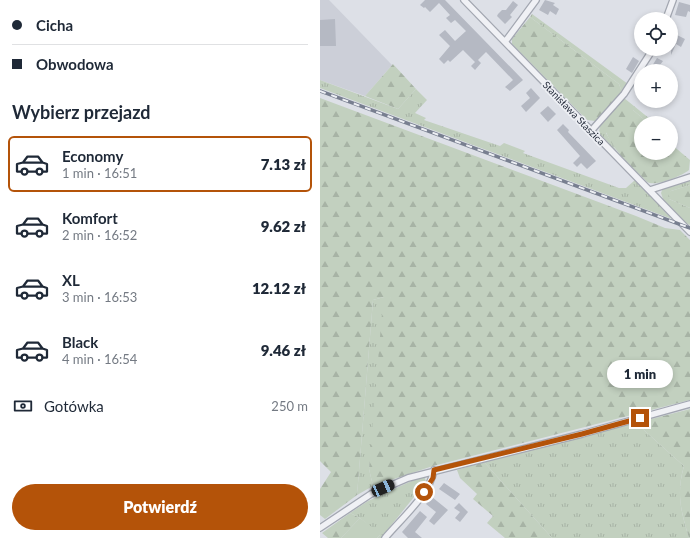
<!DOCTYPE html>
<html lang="pl">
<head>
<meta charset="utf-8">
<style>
  :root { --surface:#fff; --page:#f2f2f3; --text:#1f2937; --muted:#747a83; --line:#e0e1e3; --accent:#b45309 }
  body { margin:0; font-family:Lato,sans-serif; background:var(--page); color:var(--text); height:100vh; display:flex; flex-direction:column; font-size:15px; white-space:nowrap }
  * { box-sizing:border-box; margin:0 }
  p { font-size:13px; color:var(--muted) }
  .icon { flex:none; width:22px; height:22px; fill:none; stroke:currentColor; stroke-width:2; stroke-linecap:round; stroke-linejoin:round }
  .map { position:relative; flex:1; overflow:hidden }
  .drawer { display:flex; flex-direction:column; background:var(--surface); width:320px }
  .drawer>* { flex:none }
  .hud { display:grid; align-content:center; height:88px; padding:0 12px; background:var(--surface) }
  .controls { position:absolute; left:314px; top:12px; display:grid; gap:8px }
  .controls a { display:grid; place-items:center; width:44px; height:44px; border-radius:50%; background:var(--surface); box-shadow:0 2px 6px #0003; font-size:20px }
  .end { position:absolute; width:18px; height:18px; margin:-9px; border:5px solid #b45309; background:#fff; box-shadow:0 0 0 2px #fff }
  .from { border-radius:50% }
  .bubble { position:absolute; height:28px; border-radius:14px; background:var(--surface); box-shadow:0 2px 6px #0003; font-size:13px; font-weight:800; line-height:28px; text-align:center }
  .car { position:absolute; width:12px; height:24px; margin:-12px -6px; border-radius:5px; box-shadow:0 0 3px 1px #0007; background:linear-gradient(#222 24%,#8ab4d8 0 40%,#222 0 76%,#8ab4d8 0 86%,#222 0) }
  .hud b { display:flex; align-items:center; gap:14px; height:38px; font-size:15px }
  .hud b+b { border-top:1px solid var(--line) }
  .hud i { width:10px; height:10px; background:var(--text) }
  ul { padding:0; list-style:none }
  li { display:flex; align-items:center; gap:12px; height:56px; margin:0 8px 6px; padding:0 4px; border:2px solid transparent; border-radius:6px }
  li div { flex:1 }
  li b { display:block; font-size:15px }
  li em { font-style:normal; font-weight:800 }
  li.selected { border-color:var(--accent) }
  li>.icon { width:36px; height:36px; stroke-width:1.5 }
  h2 { padding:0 12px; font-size:18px; line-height:48px }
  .pay { display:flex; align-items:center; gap:10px; height:44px; padding:0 12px; font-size:15px }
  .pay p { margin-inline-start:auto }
  .button { display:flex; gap:8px; margin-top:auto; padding:8px 12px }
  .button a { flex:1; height:46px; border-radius:24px; background:var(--accent); color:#fff; font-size:16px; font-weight:800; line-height:46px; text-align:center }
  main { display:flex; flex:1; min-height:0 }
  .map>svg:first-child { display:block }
  .built { fill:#cccfd8 }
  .grass { fill:url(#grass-tufts) }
  .forest { fill:url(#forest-firs) }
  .green { fill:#c2d0bf }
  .building { fill:#b5b9c3 }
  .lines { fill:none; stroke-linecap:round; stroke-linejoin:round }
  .street-casing { stroke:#a3a7b1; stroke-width:8 }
  .street { stroke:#f0f1f5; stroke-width:5.5 }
  .rail-casing { stroke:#787f90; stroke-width:3.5 }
  .rail { stroke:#edeff4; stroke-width:2; stroke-dasharray:6; stroke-linecap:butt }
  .route { stroke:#b45309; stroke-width:5 }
  .labels { text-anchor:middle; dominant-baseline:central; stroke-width:3.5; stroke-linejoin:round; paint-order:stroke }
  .street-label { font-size:10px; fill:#272e3d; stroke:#edeff4 }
</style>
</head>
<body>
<main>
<section class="drawer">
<div class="hud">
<b><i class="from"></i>Cicha</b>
<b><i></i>Obwodowa</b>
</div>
<h2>Wybierz przejazd</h2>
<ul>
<li class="selected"><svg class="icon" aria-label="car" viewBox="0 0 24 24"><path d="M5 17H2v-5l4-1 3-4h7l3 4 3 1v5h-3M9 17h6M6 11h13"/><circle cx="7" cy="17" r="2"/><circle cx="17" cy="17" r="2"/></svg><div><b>Economy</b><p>1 min · 16:51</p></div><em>7.13 zł</em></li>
<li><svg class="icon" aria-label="car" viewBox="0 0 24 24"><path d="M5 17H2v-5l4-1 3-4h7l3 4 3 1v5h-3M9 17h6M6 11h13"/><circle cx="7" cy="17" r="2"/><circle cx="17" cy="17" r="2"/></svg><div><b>Komfort</b><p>2 min · 16:52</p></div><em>9.62 zł</em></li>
<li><svg class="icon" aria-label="car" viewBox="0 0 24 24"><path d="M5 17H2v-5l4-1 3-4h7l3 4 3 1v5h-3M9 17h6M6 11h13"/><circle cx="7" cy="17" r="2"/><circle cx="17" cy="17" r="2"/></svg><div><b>XL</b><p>3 min · 16:53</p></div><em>12.12 zł</em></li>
<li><svg class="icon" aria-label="car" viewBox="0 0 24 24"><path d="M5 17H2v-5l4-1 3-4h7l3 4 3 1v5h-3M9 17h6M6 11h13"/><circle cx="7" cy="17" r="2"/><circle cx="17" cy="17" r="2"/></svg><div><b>Black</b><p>4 min · 16:54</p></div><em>9.46 zł</em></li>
</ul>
<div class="pay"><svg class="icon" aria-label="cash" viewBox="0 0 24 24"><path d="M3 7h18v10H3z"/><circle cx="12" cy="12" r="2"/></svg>Gotówka<p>250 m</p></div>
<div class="button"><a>Potwierdź</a></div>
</section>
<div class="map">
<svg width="370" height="538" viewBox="0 0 370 538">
  <defs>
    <pattern id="grass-tufts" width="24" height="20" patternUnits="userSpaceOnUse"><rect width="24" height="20" fill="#c2d0bf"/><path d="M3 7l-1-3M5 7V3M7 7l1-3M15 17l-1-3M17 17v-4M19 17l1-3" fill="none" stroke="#a7b3a5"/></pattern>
    <pattern id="forest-firs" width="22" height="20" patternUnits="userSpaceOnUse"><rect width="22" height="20" fill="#c2d0bf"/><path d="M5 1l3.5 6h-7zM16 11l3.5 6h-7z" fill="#a7b3a5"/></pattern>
  </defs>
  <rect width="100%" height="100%" fill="#dde0e7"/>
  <path class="built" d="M0 0H9L72 65 45 96 0 80Z"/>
  <path class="grass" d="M212 14 308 84 302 92 299 84 210 17Z
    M0 80 78 109 96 89 107 100 95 113 106 118 104 120 180 146 184 143 205 151 203 153 299 188H306L315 180 352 219 0 88Z
    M304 98 335 123H328L313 110 286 133 297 152 279 133 280 125Z
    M370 180V185L351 191 349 199 370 208V225L366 223 343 199 341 193 343 188Z
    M64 297H71L49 469 53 486 37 495 53 300Z
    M316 423 364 466C356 493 361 512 369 538H232L164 462Z
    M98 478H105L106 482 61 538H57L60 535 40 518 30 513 48 501Z"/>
  <path class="forest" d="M210 17 299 84 302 92 275 121 267 120 192 44V39Z
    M73 64 96 89 78 109 45 96Z
    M0 98 316 216 345 228 360 230 370 240V400L113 466 53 486 49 469 62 313 71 297H64L53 300 37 495 5 519 0 515V489L11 472 0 461Z
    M302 106 313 110 328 123H321V153H351V144L370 160 369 170C362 176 335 187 327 182 312 167 287 146 284 124Z
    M370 185V208L349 199 348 194 351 191Z
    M370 409V538H369C361 511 356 494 364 466L316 423Z
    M164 462 232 538H185L167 523 173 516 153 499 157 494 140 478 137 470Z
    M30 513 40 518 21 538H8L2 533Z"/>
  <path class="green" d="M40 518 61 534 57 538H21Z"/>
  <path class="building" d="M105 0H125L203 80 190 91 185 87 193 80 166 52 158 60 161 63 155 70 151 66 155 62 143 50 130 62 128 60 124 64 119 59 130 46 119 35 125 30 135 41 146 31 135 20 131 23 126 18 130 15 119 3 110 12 105 7 104 8 100 5Z
    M225 0 235 3 233 5 239 9 236 15 230 11 228 15 219 10Z
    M193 1 198 5 190 15 192 17 185 24 177 16 178 14 182 10H186Z
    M359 2 370 5V12L368 11 366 17 355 15Z
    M15 19 16 46H0V20Z
    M351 32 365 39 361 47 356 44 351 55Z
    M313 57 319 61 312 73 306 69Z
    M337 58 343 61 340 65 351 71H329Z
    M211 88 220 98 206 112 201 106 210 98 206 93Z
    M228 106 236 114 228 122 220 113Z
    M243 124 249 130 248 132 276 161 267 169 261 163 257 167 253 163 260 156 237 130Z
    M124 483 140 494 135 500 119 489Z
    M112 497 128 510 114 525 109 521 116 512 106 504Z
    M139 503 148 512 140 522 135 518 140 512 134 508Z
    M100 511 107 517 95 532 102 538H88L82 532Z"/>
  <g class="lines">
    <defs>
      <path id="street" d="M144 0 370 232
        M346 19 353 0
        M185 42 216 0
        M271 131 304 94 333 49
        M330 190 370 177
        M0 528 51 494 88 478 262 434 370 404
        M65 538C81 519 110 494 114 470"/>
    </defs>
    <use href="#street" class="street-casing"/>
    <use href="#street" class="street"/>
    <defs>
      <path id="rail" d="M0 91 370 228"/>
    </defs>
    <use href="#rail" class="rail-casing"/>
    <use href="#rail" class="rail"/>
  </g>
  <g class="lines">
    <path class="route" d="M104 492 113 478 114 470 262 434 320 418"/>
  </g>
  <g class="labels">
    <g class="street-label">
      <text transform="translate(254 113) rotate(46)">Stanisława Staszica</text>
    </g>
  </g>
</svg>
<div class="controls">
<a><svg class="icon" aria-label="locate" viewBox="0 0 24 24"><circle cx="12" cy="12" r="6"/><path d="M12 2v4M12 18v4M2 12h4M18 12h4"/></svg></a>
<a>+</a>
<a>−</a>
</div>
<i class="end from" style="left:104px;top:492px"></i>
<i class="end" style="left:320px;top:418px"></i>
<div class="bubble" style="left:287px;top:360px;width:66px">1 min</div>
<i class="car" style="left:63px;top:488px;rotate:66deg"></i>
</div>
</main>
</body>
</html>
